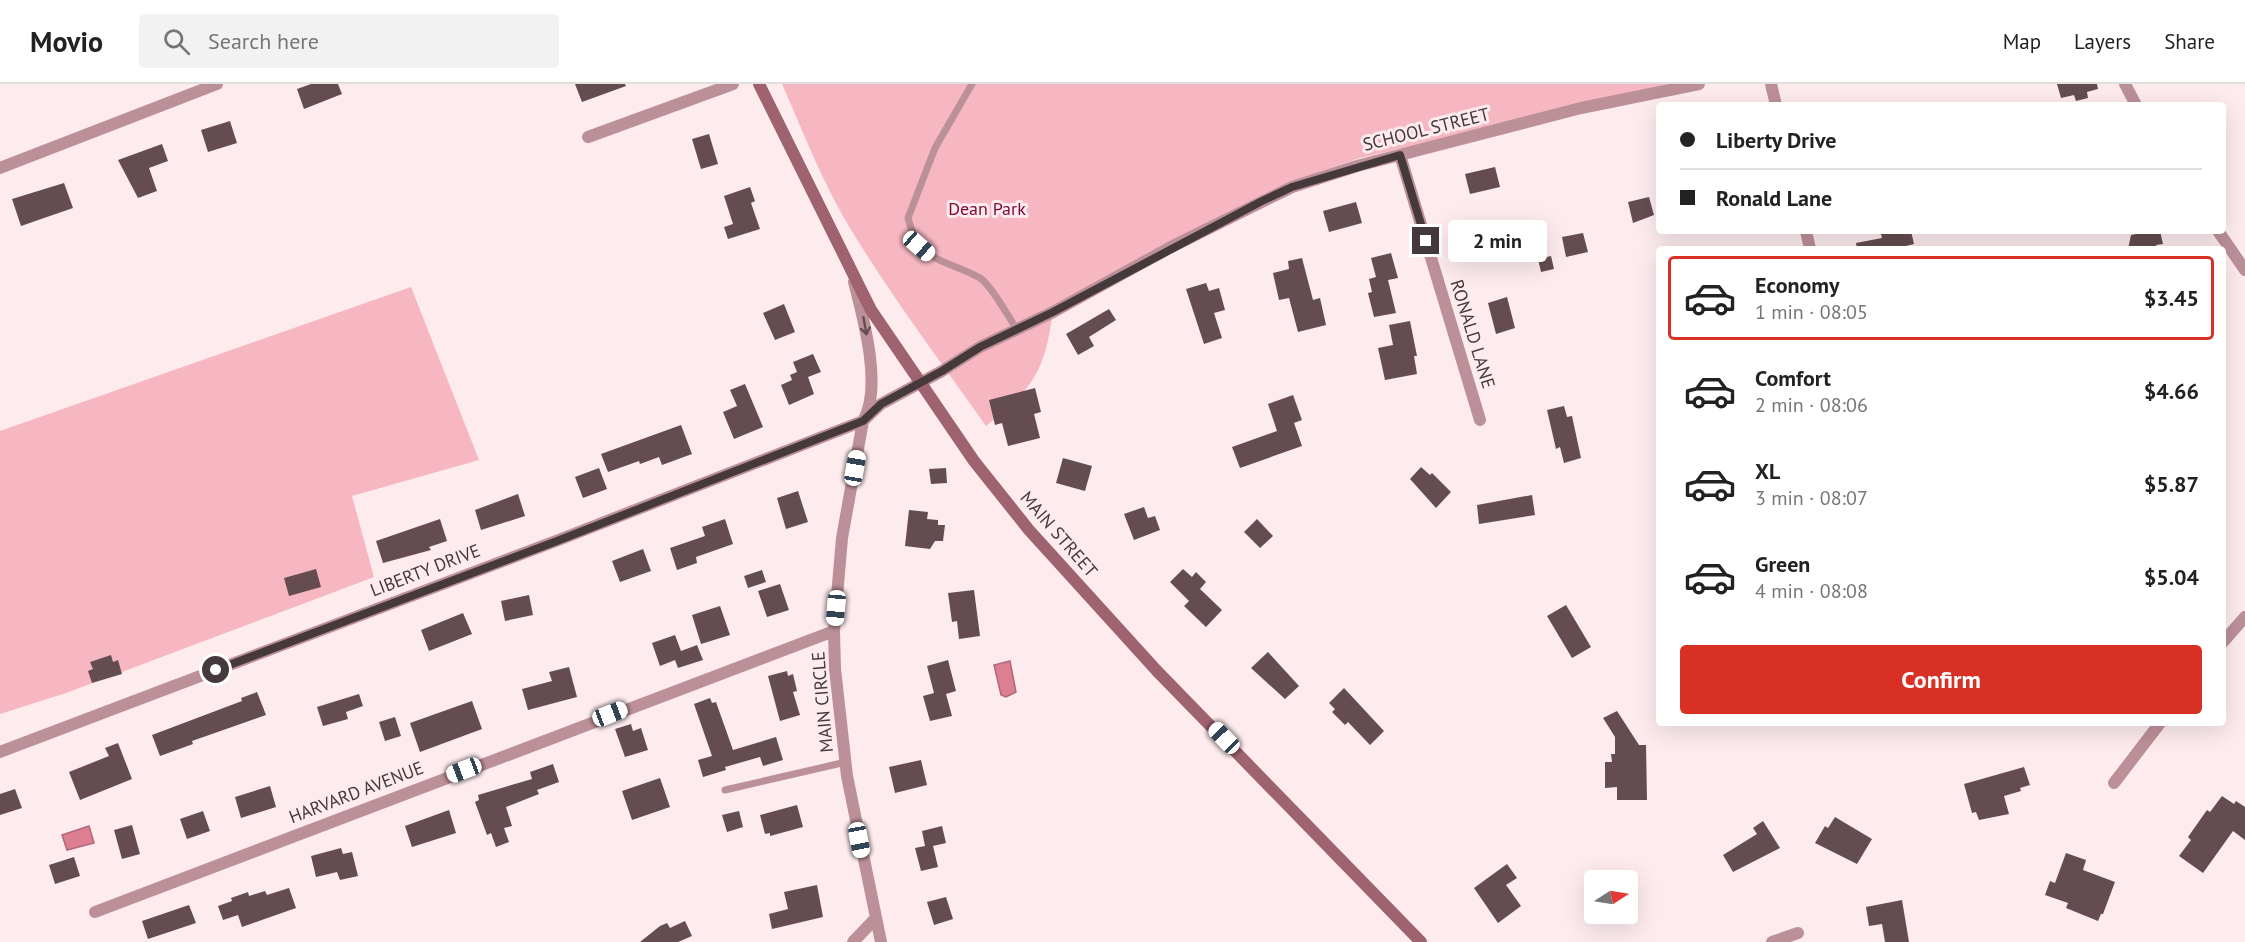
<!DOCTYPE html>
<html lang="en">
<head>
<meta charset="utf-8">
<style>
  :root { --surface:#fff; --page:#f2f2f2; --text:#222; --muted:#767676; --line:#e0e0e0; --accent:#d93025 }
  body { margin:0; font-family:"PT Sans",sans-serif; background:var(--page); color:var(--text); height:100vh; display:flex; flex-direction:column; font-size:22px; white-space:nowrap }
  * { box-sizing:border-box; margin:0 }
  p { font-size:20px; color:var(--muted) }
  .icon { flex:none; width:33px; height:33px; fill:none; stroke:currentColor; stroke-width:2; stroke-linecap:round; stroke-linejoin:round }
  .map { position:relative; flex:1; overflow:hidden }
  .side { position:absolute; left:1656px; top:162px; width:570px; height:480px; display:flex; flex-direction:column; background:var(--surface); border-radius:6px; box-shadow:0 6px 24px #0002 }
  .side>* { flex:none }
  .top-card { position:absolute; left:1656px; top:18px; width:570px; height:132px; border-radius:6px; box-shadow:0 6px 24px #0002; display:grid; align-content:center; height:132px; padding:0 24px; background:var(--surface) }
  .needle { width:39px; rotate:78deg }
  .tools { position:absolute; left:1584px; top:786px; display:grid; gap:12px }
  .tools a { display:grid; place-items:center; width:54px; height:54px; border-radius:6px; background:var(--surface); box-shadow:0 6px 24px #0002; font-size:30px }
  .end { position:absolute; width:27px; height:27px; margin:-14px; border:8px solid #45393b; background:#fff; box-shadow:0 0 0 3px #fff }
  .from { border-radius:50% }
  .bubble { position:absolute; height:42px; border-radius:6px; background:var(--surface); box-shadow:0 6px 24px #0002; font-size:20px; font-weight:700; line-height:42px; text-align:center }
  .car { position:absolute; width:18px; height:36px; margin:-18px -9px; border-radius:8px; box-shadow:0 0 4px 2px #0007; background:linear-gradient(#fff 24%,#345 0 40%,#fff 0 76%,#345 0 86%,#fff 0) }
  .top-card b { display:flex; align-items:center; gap:21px; height:57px; font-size:22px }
  .top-card b+b { border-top:2px solid var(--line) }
  .top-card i { width:15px; height:15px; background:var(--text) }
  ul { padding:10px 0 0; list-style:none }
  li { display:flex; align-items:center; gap:18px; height:84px; margin:0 12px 9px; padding:0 12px; border:3px solid transparent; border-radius:6px }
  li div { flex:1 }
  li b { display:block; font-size:22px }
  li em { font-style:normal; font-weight:700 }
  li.selected { border-color:var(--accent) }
  li>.icon { width:54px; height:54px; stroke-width:1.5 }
  .button { display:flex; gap:12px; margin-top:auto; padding:12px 24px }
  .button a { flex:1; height:69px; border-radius:6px; background:var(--accent); color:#fff; font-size:24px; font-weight:700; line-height:69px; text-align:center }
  header { display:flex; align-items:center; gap:36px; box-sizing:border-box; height:84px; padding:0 30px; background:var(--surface); border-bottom:2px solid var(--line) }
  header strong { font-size:28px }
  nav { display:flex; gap:33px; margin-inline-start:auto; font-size:21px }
  .search { width:420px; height:54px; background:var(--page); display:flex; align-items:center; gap:15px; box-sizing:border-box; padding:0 21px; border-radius:6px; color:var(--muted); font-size:22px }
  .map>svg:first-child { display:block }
  .green { fill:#f6b6c2 }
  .water { fill:#dd7e93; stroke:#af6979; stroke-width:1.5 }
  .building { fill:#654c51 }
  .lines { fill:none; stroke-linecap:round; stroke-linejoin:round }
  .service { stroke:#bc9098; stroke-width:7 }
  .minor { stroke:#bc9098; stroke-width:12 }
  .secondary { stroke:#9f626f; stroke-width:12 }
  .oneway { stroke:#634f52 }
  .route { stroke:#45393b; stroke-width:8 }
  .labels { text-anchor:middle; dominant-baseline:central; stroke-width:6; stroke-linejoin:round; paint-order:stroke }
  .street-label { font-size:18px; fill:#45393b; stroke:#fdebee }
  .park-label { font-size:18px; fill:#7e0737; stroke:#fdebee }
</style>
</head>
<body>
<header>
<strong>Movio</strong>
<div class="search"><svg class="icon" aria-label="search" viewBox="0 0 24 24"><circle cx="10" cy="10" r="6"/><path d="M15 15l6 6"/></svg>Search here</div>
<nav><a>Map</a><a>Layers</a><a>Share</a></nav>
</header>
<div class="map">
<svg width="2245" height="858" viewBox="0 0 2245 858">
  <rect width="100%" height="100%" fill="#fdebee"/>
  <path class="green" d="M782 0H1678L1360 74 1287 99 1053 228C1044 289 1034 303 986 342 941 278 894 216 853 149 824 102 804 50 782 0Z
    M411 203 479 376 352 412 374 493 66 609 0 630V347Z"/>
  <path class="water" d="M1010 577 1016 608 1006 613 1001 611 994 581Z
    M89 742 94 759 67 766 62 751Z"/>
  <path class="building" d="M311 0H338L342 10 304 25 297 5Z
    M575 0H625L626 2 582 18Z
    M2057 0H2097L2098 5 2087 8 2088 14 2076 17 2074 11 2061 14Z
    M230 37 237 59 208 68 201 46Z
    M709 50 718 80 701 85 692 55Z
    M162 60 168 77 149 84 157 107 138 114 118 76Z
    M1495 83 1500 103 1470 110 1465 90Z
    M64 99 73 124 21 142 12 115Z
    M750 103 755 117 751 119 760 145 728 155 724 143 733 140 724 112Z
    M1649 113 1654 131 1633 139 1628 118Z
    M1356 118 1362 139 1329 148 1323 127Z
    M1480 140 1489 172 1469 177 1460 146Z
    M1880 147H1911L1914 160 1893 165H1857L1856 159 1882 154Z
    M2151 147H2160L2163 160 2156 161 2157 165H2128L2131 151Z
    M1583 149 1588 168 1566 173 1562 153Z
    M1391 169 1398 194 1388 196 1396 229 1374 233 1368 209 1372 208 1369 195 1376 193 1371 174Z
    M1551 172 1554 185 1541 188 1538 175Z
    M1302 174 1313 216 1320 214 1326 241 1298 248 1289 214 1279 216 1273 189 1289 185 1288 177Z
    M1206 199 1209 207 1219 204 1225 226 1214 229 1222 254 1204 260 1186 205Z
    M1507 213 1515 244 1496 250 1488 219Z
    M784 220 795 248 775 256 763 229Z
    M1109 225 1116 236 1089 253 1094 262 1078 271 1066 250Z
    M1410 237 1417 272H1414L1417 290 1385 296 1378 264 1393 261 1389 241Z
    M813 270 821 288 808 293 814 310 789 321 781 301 792 296 790 291 797 288 793 278Z
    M745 300 763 343 734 355 723 328 737 322 730 306Z
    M1035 304 1041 328 1034 330 1040 354 1008 362 1002 339 995 341 989 316Z
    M1293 311 1302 336 1294 339 1302 362 1240 384 1232 363 1277 347 1268 320Z
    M1564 322 1567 333 1572 332 1581 374 1564 379 1560 363 1556 365 1547 326Z
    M681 341 692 370 662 381 659 373 640 380 639 377 608 388 601 370Z
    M1063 374 1092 382 1085 407 1056 399Z
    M1421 383 1430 391 1432 389 1451 408 1436 424 1410 395Z
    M599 384 607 405 583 414 575 393Z
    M946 384 947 399 931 400 929 385Z
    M798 407 808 438 786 445 777 414Z
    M518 410 525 432 481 446 475 426Z
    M1532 411 1535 431 1479 440 1477 421Z
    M1144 423 1148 434 1155 432 1160 446 1134 456 1124 430Z
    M909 426 928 428 927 435 938 436V441H945L943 457H935L930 465 905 462Z
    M440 435 447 457 429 463 431 466 383 479 376 457Z
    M725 435 733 460 696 473 697 479 677 486 670 464 705 452 702 443Z
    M1257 435 1273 452 1260 464 1244 448Z
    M643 465 651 487 620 498 612 477Z
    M316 485 321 503 289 512 284 494Z
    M1183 485 1192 493 1196 488 1206 498 1200 505 1222 526 1206 543 1184 522 1189 517 1170 498Z
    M762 486 766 498 748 504 744 492Z
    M780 500 789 526 767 533 758 507Z
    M974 506 980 552 959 555 957 537 952 538 948 509Z
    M529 511 533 531 505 537 501 517Z
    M1566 521 1591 563 1572 574 1547 532Z
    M720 522 730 551 701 560 692 531Z
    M463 529 472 550 429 567 421 546Z
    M675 551 681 567 697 561 703 576 678 584 675 576 660 582 652 559Z
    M1268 568 1299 602 1285 615 1251 584Z
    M111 571 113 578 118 576 122 590 92 599 88 587 93 585 90 578Z
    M948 576 956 607 946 610 952 632 930 637 923 612 934 609 927 582Z
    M569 583 577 613 528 626 522 605 552 597 549 588Z
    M787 587 788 592 793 590 797 607 793 608 800 631 780 637 768 592Z
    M1344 604 1384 647 1370 661 1348 638 1345 641 1332 628 1335 625 1329 619Z
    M257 608 266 631 192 657 193 660 160 672 152 651 242 617 241 614Z
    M359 610 363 622 346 628 348 635 323 642 317 623Z
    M710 614 712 619 716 618 733 666 776 653 783 676 763 682 760 673 725 683 726 686 703 693 698 676 712 672 694 620Z
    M472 617 482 645 420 668 410 639Z
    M1617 627 1639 661H1646L1647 716H1617V703L1605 704V678H1612L1611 670H1615V653L1603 634Z
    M395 633 401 652 385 657 379 638Z
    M631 640 633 647 641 644 648 666 625 673 615 645Z
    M118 659 132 695 80 716 69 688 109 672 105 664Z
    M921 676 927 701 895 709 889 683Z
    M553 680 559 698 537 706 539 710 506 723 512 742 504 744 509 758 496 763 491 749 487 751 475 718 479 716 478 711 532 695 530 688Z
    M2024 683 2030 701 2020 704 2021 707 2004 712 2009 730 1979 736 1976 728 1972 729 1964 700Z
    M660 694 670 723 632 736 622 707Z
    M270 702 276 723 241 734 235 713Z
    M15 705 22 724 0 731V710Z
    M2222 712 2234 720 2236 717 2245 723V756L2233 747 2203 789 2179 772 2191 756 2188 753 2207 726 2210 728Z
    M797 721 803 743 770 752V749L765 750 760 731Z
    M449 726 456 749 412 763 405 742Z
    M203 727 210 747 187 755 180 735Z
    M739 727 743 743 727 748 722 731Z
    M1835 733 1872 755 1857 780 1815 759 1825 742 1828 744Z
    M1763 737 1780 764 1733 788 1723 771 1757 750 1753 744Z
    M132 741 140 770 122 775 114 746Z
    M942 742 946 759 933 762 938 783 921 787 915 764 925 762 922 747Z
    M341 764 343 770 352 768 358 792 340 796 337 788 316 793 311 772Z
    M2066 769 2086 776 2083 786 2115 798 2103 830H2101L2098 837 2066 824 2068 819 2045 811 2050 797 2055 799Z
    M74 773 80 792 55 800 49 781Z
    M1507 780 1517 794 1506 801 1521 822 1498 839 1474 804Z
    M817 801 823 833 772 845 769 830 788 825 784 808Z
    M289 804 296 824 242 843 238 831 223 836 218 822 232 817 231 814 248 808 249 812 265 807 267 811Z
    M946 813 953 835 934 841 927 818Z
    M1902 816 1909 858H1885L1882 840 1869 842 1866 823Z
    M189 821 196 839 148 855 142 837Z
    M685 837 692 852 678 858H640L660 842 667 839 670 844Z"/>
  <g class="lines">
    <path class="service" d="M972 0 935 64 908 134C919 180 946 175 980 194 991 201 1008 232 1016 244
      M725 706 846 678"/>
    <path class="minor" d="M1771 0 1776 21
      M2125 0 2136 21
      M588 53 733 0
      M1400 71 1480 336
      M0 84 217 0
      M1806 147 1810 165
      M2218 147 2245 186
      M2223 558 2245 533
      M0 668 561 455 863 337C883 304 863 233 854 198
      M2114 699 2160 639
      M95 828 834 547
      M853 858 874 836
      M881 858 847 692 835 585 834 547 842 454 863 337 881 320 942 287 980 263 1053 228 1171 163 1292 103 1357 82 1581 24 1699 0
      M1772 858 1798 849"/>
    <path class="secondary" d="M759 0 871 226 974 377 1029 446 1157 587 1421 858"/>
  </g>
  <defs><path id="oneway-shaft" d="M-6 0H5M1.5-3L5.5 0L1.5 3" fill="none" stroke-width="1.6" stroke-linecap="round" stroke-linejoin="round" transform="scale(1.5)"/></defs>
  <use class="oneway" href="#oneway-shaft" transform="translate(865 242) rotate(80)"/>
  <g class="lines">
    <path class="route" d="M216 586 557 457 863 337 881 320 942 287 980 263 1053 228 1262 117 1292 103 1400 71 1426 157"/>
  </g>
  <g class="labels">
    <g class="street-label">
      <text transform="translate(1426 45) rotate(-14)">SCHOOL STREET</text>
      <text transform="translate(1473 250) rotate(73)">RONALD LANE</text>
      <text transform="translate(1059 450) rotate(49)">MAIN STREET</text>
      <text transform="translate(425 486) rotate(-21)">LIBERTY DRIVE</text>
      <text transform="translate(822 618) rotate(-95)">MAIN CIRCLE</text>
      <text transform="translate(356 708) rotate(-21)">HARVARD AVENUE</text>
    </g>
    <g class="park-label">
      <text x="987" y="124">Dean Park</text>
    </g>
  </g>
</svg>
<div class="tools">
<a><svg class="needle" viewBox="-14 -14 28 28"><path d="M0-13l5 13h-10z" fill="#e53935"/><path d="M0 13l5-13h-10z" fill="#767676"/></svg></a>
</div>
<i class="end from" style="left:216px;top:586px"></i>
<i class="end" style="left:1426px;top:157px"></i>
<div class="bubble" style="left:1448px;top:136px;width:99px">2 min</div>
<i class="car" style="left:919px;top:162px;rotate:131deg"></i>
<i class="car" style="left:855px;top:384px;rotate:10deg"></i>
<i class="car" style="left:836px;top:524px;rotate:185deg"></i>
<i class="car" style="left:610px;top:630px;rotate:69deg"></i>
<i class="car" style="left:1224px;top:654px;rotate:316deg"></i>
<i class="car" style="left:464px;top:686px;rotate:249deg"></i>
<i class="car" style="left:859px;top:756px;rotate:169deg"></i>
<div class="top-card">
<b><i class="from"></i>Liberty Drive</b>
<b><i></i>Ronald Lane</b>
</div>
<section class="side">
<ul>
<li class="selected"><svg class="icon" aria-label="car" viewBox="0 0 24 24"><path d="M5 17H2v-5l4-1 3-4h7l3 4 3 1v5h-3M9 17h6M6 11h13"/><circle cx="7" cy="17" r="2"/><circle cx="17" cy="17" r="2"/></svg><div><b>Economy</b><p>1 min · 08:05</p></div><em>$3.45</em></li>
<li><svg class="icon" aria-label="car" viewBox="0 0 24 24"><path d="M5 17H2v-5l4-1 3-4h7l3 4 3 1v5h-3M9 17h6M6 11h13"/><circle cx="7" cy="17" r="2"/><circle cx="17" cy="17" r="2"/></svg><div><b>Comfort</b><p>2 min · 08:06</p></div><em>$4.66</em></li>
<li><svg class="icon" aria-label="car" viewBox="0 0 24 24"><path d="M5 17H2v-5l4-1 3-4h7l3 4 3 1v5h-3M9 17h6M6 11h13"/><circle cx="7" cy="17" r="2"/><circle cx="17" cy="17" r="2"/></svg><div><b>XL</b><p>3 min · 08:07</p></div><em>$5.87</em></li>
<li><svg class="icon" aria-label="car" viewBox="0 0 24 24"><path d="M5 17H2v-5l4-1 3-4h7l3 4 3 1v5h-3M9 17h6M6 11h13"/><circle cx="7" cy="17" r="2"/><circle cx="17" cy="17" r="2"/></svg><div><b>Green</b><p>4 min · 08:08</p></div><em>$5.04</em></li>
</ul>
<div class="button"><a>Confirm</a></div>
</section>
</div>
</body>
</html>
